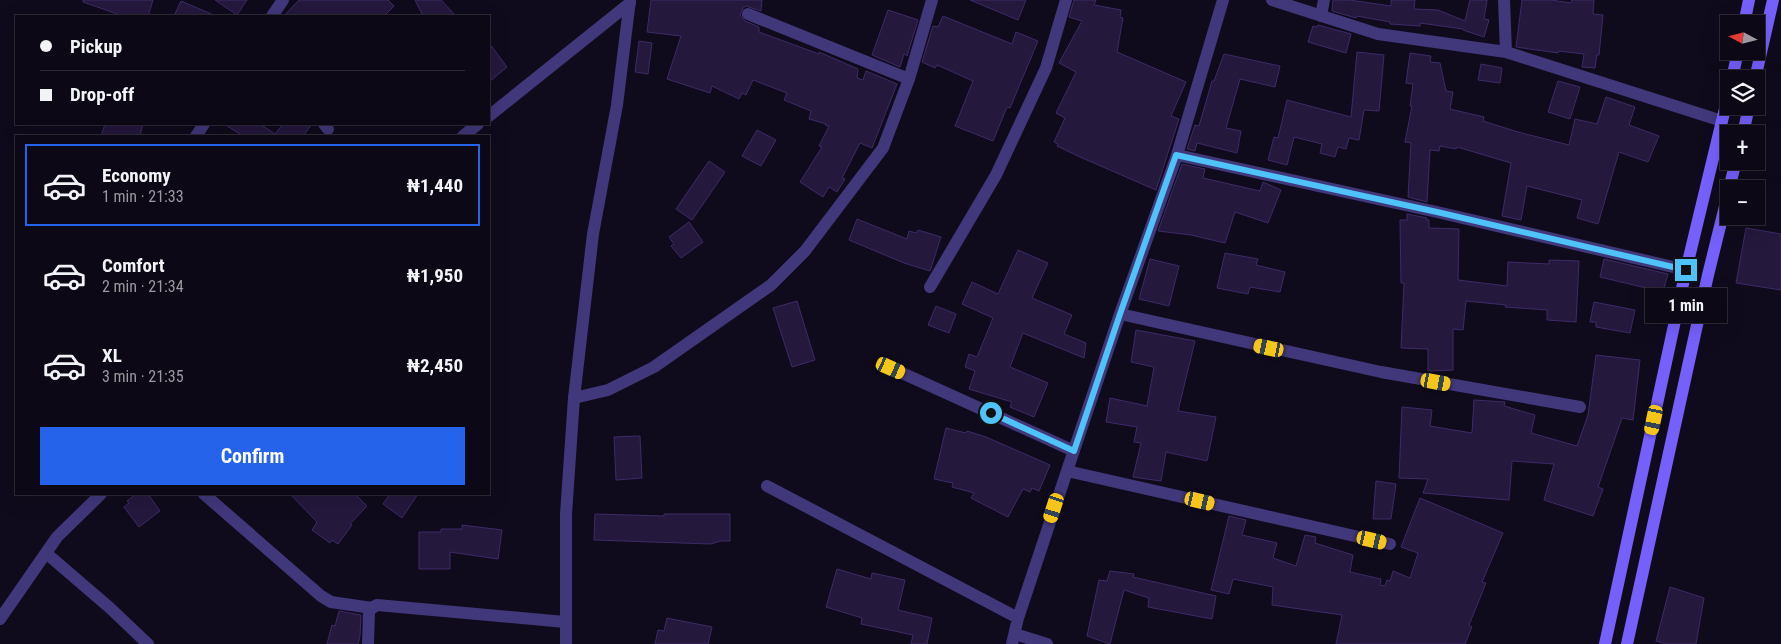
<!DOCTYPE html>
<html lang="en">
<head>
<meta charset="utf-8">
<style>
  :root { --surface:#0c0815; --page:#15111e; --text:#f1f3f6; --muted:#9a9aa0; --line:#2c2934; --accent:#2563eb }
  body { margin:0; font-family:"Roboto Condensed",sans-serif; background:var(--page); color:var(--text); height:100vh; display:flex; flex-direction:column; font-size:19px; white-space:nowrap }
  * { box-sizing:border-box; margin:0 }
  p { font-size:16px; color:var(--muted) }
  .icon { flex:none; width:28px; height:28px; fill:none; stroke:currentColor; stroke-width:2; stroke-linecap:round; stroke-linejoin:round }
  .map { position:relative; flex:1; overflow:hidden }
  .panel { position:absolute; left:15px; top:135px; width:475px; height:360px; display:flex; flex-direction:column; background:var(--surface); border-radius:0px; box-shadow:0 5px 20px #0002,0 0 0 1px var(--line) }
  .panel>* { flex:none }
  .top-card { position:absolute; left:15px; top:15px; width:475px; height:110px; border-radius:0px; box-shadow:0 5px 20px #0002,0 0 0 1px var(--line); display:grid; align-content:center; height:110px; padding:0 25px; background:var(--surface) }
  .needle { width:32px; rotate:277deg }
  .controls { position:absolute; left:1720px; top:15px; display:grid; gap:10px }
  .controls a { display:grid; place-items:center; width:45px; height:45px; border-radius:0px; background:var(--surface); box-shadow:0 5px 20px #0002,0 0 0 1px var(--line); font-size:25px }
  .end { position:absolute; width:22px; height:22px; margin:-11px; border:6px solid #4fc3f7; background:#111; box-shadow:0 0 0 2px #111 }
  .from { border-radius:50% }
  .bubble { position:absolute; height:35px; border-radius:0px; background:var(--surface); box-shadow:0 5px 20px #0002,0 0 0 1px var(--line); font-size:16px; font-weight:700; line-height:35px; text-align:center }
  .car { position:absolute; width:15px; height:30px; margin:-15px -8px; border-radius:6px; box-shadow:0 0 4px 1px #0007; background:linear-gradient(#f5c518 24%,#345 0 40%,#f5c518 0 76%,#345 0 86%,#f5c518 0) }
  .top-card b { display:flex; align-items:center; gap:18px; height:48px; font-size:19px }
  .top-card b+b { border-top:1px solid var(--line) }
  .top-card i { width:12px; height:12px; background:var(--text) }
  ul { padding:9px 0 0; list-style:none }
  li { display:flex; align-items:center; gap:15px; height:82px; margin:0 10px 8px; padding:0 15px; border:2px solid transparent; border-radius:0px }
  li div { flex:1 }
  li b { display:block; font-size:19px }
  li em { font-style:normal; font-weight:700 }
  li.on { border-color:var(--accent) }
  li>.icon { width:45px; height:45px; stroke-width:1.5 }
  .action { display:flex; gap:10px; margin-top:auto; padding:10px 25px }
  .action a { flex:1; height:58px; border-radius:0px; background:var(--accent); color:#fff; font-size:20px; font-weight:700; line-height:58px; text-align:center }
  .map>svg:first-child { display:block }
  .building { fill:#24183d; stroke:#3e2a68 }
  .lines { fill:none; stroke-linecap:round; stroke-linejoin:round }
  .minor { stroke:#41377b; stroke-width:12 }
  .tertiary { stroke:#41377b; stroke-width:12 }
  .secondary { stroke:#7660fd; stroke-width:12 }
  .route { stroke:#4fc3f7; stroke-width:6 }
</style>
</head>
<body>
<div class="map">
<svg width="1781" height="644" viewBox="0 0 1781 644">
  <rect width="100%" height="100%" fill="#100b1c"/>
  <path class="building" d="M83 0H153L148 16H123L83 2Z
    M215 0H247L237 15Z
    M299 0H388L394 6 384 16H284Z
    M415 0H441L456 16H423Z
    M651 0H762L761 11 746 6 743 8 740 15 745 21 759 27V32L819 54V52L858 69 857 78 863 80 866 71 897 84 872 148 860 143 842 178 845 179 837 192 829 187 823 197 800 182 822 147 819 146 829 126 825 125 826 124 809 119 811 111 784 100 787 93 753 80 746 95 742 93 739 99 712 86 710 93 667 79 681 36 647 32Z
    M970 0H1026L1018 20Z
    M1074 0H1096L1094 5 1121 10 1120 17 1123 18 1117 52 1186 82 1171 116 1179 119 1156 190 1080 157 1057 146 1058 144 1054 142 1065 118 1056 113 1076 72 1059 63 1082 21 1069 17Z
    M1333 0H1349L1391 6V0H1415L1414 9 1438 10 1465 21 1470 0H1487L1484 19 1489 20 1484 37 1463 30V29L1420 23V26L1390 24V22L1357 16 1356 18 1332 11Z
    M1522 0H1551L1571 3 1572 0H1594L1593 14 1603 15 1599 55H1597L1595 68 1582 67 1584 54 1559 51 1558 53 1516 47Z
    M181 1 216 16H174Z
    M888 10 918 20 907 56 904 54 900 67 872 55Z
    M943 16 1012 44 1016 32 1038 41 1010 108 1007 107 993 141 955 126 973 81 937 65 935 68 922 62 933 26 938 27Z
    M1318 25 1351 34 1346 53 1308 42 1313 26 1317 27Z
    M639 41 652 43 648 74 635 72Z
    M489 43 507 67 489 82Z
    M1357 52 1384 55 1379 111 1364 110 1359 140 1349 138 1346 149 1338 147 1335 157 1320 153 1322 144 1294 137 1287 165 1268 160 1274 137 1278 138 1287 100 1351 117Z
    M1410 53 1431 56 1430 62 1440 63 1446 91 1453 92 1450 109 1484 117 1483 121 1518 132 1569 145 1575 119 1597 124 1606 97 1635 107 1629 125 1659 136 1648 162 1619 152 1598 224 1577 218 1582 200 1527 186 1521 220 1502 216 1511 163 1457 147 1456 149 1440 146 1439 151 1430 150 1427 202 1408 197 1411 143 1405 142 1412 106H1410L1413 84 1406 83Z
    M1224 54 1280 66 1275 87 1240 79 1226 128 1241 131 1237 153 1197 143 1195 151 1187 149 1195 125 1199 126 1212 81H1214Z
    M1481 64 1502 68 1500 83 1478 80Z
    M1558 81 1580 87 1570 119 1548 112Z
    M105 124H143L140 136H101Z
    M224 124H260L275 134 283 124H312L303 136H243Z
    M757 130 776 140 761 166 742 156Z
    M709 161 725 172 692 220 676 209Z
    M1182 164 1205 169 1203 178 1260 191 1263 182 1281 190 1268 223 1235 212 1225 243 1191 235 1158 231Z
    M1407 214 1427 218 1426 220H1429V228L1459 229 1458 280 1507 286 1508 262 1549 264V260L1579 261 1576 322 1547 320V310L1505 307 1506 305 1466 301 1463 330 1453 329V370L1428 371V349L1401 348 1404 283H1401L1400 220H1407Z
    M857 219 907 239 909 231 916 233 918 230 941 237 930 271 904 263 849 240Z
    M689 222 703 242 681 258 671 246 674 244 669 237Z
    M1746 228 1781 234V290L1736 283Z
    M1018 250 1048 263 1032 298 1072 315 1064 334 1086 343 1084 358 1023 333 1010 367 1048 383 1034 417 1010 407 1012 402 969 389 975 371 965 367 969 354 977 357 993 318 962 304 972 282 998 294Z
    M1225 253 1258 259 1256 265 1285 272 1280 292 1250 287 1248 294 1217 288Z
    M1150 259 1179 266 1169 306 1139 299Z
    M1604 259 1668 274 1663 292 1600 277Z
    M797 301 815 360 792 367 773 308Z
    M1594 302 1635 310 1630 333 1596 327V322H1590Z
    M936 306 956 314 949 333 928 325Z
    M1136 330 1195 341 1178 411 1216 417 1207 461 1166 452 1161 481 1133 477 1141 443 1134 442 1137 427 1106 422 1110 398 1147 406 1154 367 1131 362Z
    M1596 355 1640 360 1633 420 1622 418 1598 487 1603 489 1593 516 1544 500 1554 464 1512 461 1509 500 1423 493 1428 479 1399 478 1402 407 1432 410 1430 426 1472 433 1474 400 1505 402 1504 406 1535 415 1531 433 1577 446 1588 415Z
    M946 428 966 433 967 431 986 437 1050 465 1039 491 1032 488 1030 492 1023 489 1008 517 971 498 974 493 952 487 953 483 934 479Z
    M640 436 642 478 616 480 614 437Z
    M1376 481 1396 484 1391 519H1373Z
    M136 494H148L160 511 139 527 124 507 129 503 127 501Z
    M290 494H355L367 506 350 524 352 525 338 544 332 540 330 543 312 530 317 522Z
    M390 494H418L402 518 383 504Z
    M1420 498 1503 533 1482 582 1486 583 1469 625 1472 627 1465 644H1336L1342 615 1272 605 1273 587 1233 579 1229 594 1211 590 1229 516 1246 520 1242 535 1277 543 1273 558 1296 566 1305 535 1316 537 1315 543 1353 555 1350 572 1381 579 1380 585 1385 586 1387 580 1390 581 1393 571 1410 578 1418 553 1401 547Z
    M595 514 664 516V514H730V541H720L711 544 594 540Z
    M462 525 502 530 498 559 450 552V569H419V532H441V529H462Z
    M837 569 871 579 872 573 905 580 898 610 932 618 927 644H911L913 635 861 624 862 618 826 607Z
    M1110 571 1134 574 1133 577 1216 596 1212 619 1148 607 1149 598 1124 590 1110 644 1087 636 1099 580 1107 581Z
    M1670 587 1704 598 1696 644H1668L1656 641Z
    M339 611 361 615 360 636 358 644H327L332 625 335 626Z
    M667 618 712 627 708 644H655L658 630 664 631Z"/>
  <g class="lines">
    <path class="minor" d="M1272 0 1378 34 1506 52 1722 121
      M1504 0 1506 52
      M748 14 909 79
      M272 16 283 0
      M1321 16 1324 0
      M489 116 630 3
      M324 124 328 129
      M196 136 204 124
      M463 136 478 124
      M1177 155 1437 212 1686 270
      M930 287 996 175 1046 68 1066 0
      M1120 314 1381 372 1580 407
      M891 368 1074 451
      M574 398 608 390 654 367 771 285 805 251 883 148 909 79 932 0
      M1067 471 1390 544
      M767 486 1018 618
      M204 494 321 596 331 602 372 608 377 605 565 622
      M46 553 110 608 148 644
      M0 619 57 537 101 494
      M1015 634 1047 644
      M368 644 369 612 372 608
      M1012 644 1018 618 1067 471 1120 314 1177 155 1223 0"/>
    <path class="tertiary" d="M566 644V514L574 398 593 234 617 105 630 0"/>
    <path class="secondary" d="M1744 24 1749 0
      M1732 79 1738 51
      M1755 79 1773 0
      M1743 134 1749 106
      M1729 189 1736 161
      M1605 644 1686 270 1729 92
      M1627 644 1708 275 1729 190"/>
  </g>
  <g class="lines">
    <path class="route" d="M991 413 1074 451 1120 314 1176 155 1437 212 1686 270"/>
  </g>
</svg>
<div class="controls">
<a><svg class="needle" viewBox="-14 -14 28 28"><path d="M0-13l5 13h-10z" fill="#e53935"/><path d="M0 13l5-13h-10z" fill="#9a9aa0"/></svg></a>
<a><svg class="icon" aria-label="layers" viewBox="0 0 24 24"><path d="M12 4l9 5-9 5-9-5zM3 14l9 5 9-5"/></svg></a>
<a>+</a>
<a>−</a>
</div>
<i class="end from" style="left:991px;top:413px"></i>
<i class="end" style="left:1686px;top:270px"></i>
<div class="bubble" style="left:1645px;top:288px;width:82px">1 min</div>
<i class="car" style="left:1269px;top:348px;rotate:282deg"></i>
<i class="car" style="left:891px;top:368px;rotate:114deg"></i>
<i class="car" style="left:1436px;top:382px;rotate:100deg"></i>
<i class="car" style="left:1654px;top:420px;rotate:192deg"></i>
<i class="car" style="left:1200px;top:501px;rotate:103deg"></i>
<i class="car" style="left:1054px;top:508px;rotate:198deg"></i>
<i class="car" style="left:1372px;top:540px;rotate:103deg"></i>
<div class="top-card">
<b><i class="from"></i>Pickup</b>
<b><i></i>Drop-off</b>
</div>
<section class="panel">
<ul>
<li class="on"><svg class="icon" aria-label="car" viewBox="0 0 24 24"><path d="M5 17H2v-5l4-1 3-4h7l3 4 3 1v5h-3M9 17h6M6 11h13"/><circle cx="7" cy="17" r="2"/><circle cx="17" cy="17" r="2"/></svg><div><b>Economy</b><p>1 min · 21:33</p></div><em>₦1,440</em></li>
<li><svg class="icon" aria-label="car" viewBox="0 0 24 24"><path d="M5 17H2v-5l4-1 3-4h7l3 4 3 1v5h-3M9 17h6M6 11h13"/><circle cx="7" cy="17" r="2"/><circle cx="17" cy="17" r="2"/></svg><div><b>Comfort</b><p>2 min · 21:34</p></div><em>₦1,950</em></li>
<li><svg class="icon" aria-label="car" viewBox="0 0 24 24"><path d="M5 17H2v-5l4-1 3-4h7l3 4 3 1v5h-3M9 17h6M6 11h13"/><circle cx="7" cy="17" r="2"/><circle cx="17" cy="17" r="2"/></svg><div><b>XL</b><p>3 min · 21:35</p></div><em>₦2,450</em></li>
</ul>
<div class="action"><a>Confirm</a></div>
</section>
</div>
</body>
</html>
